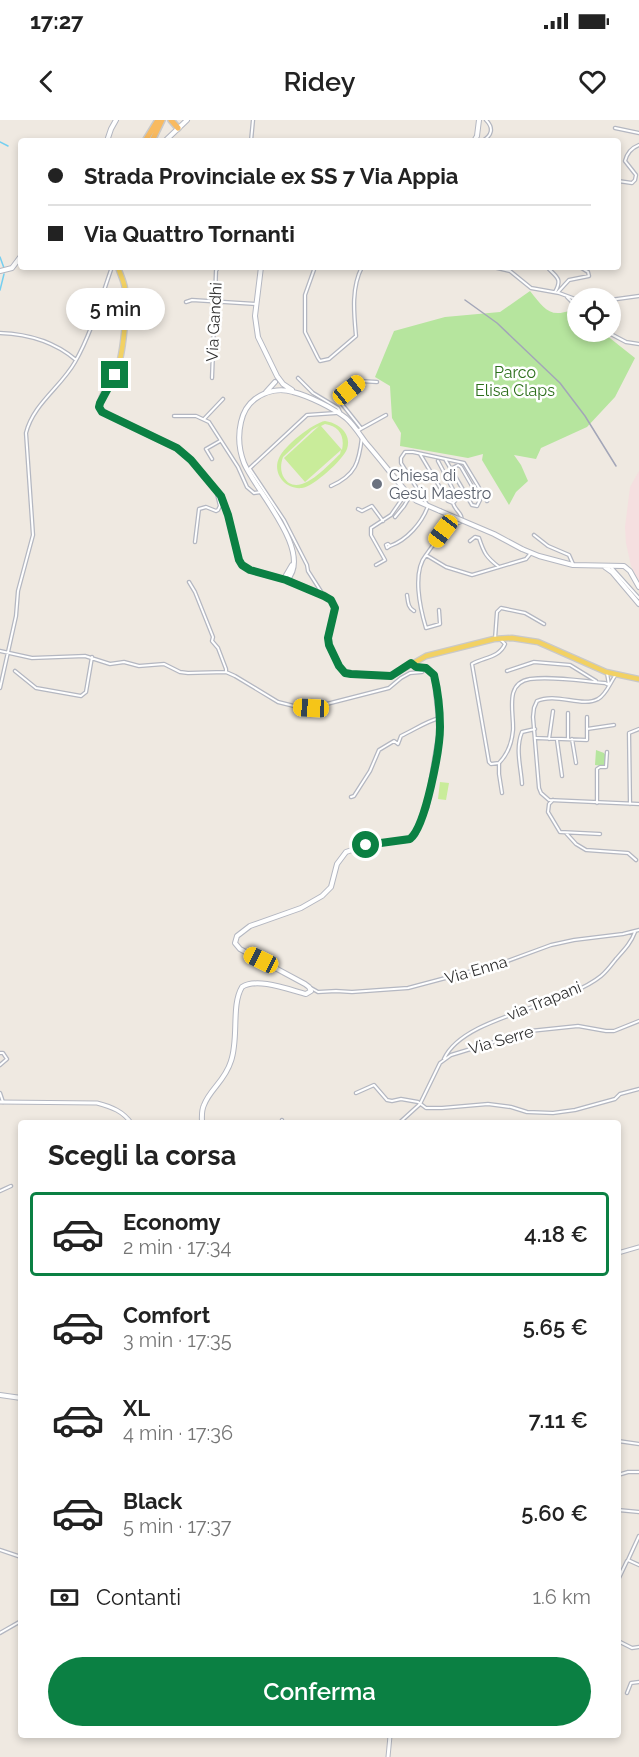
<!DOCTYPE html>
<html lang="it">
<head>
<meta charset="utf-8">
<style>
  :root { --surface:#fff; --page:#f2f2f2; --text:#222; --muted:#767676; --line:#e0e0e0; --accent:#0b8043 }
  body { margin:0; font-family:Raleway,sans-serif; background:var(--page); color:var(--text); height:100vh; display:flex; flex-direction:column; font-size:22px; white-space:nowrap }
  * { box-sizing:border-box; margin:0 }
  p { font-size:20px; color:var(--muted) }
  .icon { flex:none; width:33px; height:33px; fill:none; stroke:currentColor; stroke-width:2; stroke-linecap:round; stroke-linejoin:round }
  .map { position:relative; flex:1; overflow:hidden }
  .panel { position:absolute; left:18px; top:1000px; width:603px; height:618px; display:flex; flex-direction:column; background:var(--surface); border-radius:6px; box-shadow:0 3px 9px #0003 }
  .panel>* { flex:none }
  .guide { position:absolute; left:18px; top:18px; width:603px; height:132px; border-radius:6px; box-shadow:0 3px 9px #0003; display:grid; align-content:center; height:132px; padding:0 30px; background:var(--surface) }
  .tools { position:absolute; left:567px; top:168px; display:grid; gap:12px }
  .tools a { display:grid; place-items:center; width:54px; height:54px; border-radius:50%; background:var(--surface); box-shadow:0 3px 9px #0003; font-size:30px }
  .end { position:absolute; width:27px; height:27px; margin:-14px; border:8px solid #0b8043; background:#fff; box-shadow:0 0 0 3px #fff }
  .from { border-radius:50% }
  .bubble { position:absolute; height:42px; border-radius:21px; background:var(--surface); box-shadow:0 3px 9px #0003; font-size:20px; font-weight:600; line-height:42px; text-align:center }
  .car { position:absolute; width:18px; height:36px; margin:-18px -9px; border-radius:8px; box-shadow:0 0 4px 2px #0007; background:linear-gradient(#f5c518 24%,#345 0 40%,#f5c518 0 76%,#345 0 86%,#f5c518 0) }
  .guide b { display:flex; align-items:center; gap:21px; height:57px; font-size:22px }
  .guide b+b { border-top:2px solid var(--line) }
  .guide i { width:15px; height:15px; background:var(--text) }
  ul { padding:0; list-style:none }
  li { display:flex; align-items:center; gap:18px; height:84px; margin:0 12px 9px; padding:0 18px; border:3px solid transparent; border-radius:6px }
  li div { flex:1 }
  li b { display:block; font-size:22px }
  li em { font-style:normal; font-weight:600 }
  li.active { border-color:var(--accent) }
  li>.icon { width:54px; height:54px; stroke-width:1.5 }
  h2 { padding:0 30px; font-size:27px; line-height:72px }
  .pay { display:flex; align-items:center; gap:15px; height:66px; padding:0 30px; font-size:22px }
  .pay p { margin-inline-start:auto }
  .button { display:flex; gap:12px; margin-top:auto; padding:12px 30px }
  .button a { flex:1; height:69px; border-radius:36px; background:var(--accent); color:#fff; font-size:24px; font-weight:600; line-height:69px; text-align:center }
  .status { display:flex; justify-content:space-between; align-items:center; height:42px; padding:0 30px; background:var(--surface); direction:ltr }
  .status svg { height:16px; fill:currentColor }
  header { display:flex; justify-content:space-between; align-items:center; height:78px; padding:0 30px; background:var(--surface); font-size:27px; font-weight:600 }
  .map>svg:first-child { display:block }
  .medical { fill:#f5dfe0 }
  .green { fill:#b6e59e }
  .pitch { fill:#c9ec9a; fill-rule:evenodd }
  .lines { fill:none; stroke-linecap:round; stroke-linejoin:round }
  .stream { stroke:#75cff0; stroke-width:1.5 }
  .minor-casing { stroke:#b4b7c1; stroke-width:4.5 }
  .tertiary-casing { stroke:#b4b7c1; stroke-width:5 }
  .secondary-casing { stroke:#b4b7c1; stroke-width:6 }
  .primary-casing { stroke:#c9c9c9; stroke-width:7 }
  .trunk-casing { stroke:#c9c9c9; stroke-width:8 }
  .minor { stroke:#fff; stroke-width:2 }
  .tertiary { stroke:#fff; stroke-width:3 }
  .secondary { stroke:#fff; stroke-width:4 }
  .primary { stroke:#f2d163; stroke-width:4.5 }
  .trunk { stroke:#f8ba60; stroke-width:5 }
  .rail { stroke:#a3a6b8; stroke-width:1.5 }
  .secondary-bridge-casing { stroke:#b4b7c1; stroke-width:6; stroke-linecap:butt }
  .secondary-bridge { stroke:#fff; stroke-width:4 }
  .route { stroke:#0b8043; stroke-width:8 }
  .worship-dot { fill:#6b7280; stroke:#fff; stroke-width:2 }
  .labels { text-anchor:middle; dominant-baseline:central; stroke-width:5; stroke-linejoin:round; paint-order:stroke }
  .street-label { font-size:16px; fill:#2e2e2e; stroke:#fff }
  .park-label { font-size:16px; fill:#2c6e1b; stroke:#fff }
  .worship-label { font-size:16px; fill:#5b616d; stroke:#fff; text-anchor:start }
</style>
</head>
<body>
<div class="status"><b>17:27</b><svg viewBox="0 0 49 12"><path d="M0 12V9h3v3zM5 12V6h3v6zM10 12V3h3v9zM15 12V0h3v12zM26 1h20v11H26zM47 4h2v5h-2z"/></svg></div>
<header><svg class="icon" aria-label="back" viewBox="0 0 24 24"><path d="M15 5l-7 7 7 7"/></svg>Ridey<svg class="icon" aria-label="heart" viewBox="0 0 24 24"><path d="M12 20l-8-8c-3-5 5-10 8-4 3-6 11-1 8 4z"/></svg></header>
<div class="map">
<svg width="639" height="1637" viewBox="0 0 639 1637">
  <rect width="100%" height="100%" fill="#efe9e1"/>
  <path class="medical" d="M639 351V462L631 446 626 423 625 407 630 367Z"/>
  <path class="green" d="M530 171C543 187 549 199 571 190L577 195 578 212H600L606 215 635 238 615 277 587 307 541 328 536 339 514 335 521 345 528 361 516 372 509 385 482 340 483 334 468 338 400 326 401 313 392 298 390 266 375 257 394 211 445 197 500 192Z
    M596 630 604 633 606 636 604 646 595 645Z"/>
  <path class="pitch" d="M325 301C339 303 352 314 347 329 343 340 313 367 302 368 285 370 272 353 279 338 284 326 313 303 325 301ZM325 304C339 306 345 316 342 330L321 306ZM319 306 284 338 305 362 341 330 340 334C329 344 297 382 283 356 280 349 281 343 283 337L312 310Z
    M440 662 449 663 446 680 438 679Z"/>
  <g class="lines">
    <path class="stream" d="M0 22 8 26
      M0 137 4 148
      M0 170 4 154"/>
    <defs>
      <path id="minor" d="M615 8 639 13
        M251 21 253 0
        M482 21C492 16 494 8 486 0
        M618 61 632 63 635 60 636 55 625 41C627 33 631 28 639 25
        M315 147 305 175V212L318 238 320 241 329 239 356 216C354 194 351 168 362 147
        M493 147 510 151 531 168 559 173 578 180
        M547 147C556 157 563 158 555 172
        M558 172 569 160 589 156 588 152 580 147
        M567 177 578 188
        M610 180 639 176
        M186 182 192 180 256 184
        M607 212 626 222 639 224
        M0 213C27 214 55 222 76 240
        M212 258 216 151 218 147
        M298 258 313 273 338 288 340 292
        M174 296H196L209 302 238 347 247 367 254 373 261 372
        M204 299 223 279
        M361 308 338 279 360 261 377 262
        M357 311 386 295
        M420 334 448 381 453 383 457 379V377L438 341
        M212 339 206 329 220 321
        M445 339 472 385 477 386 480 380 461 347 458 345 451 349
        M250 348 307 295 336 293
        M250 349 284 400 307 445 308 451 322 473
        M331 366C356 355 359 342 362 317
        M358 389 362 391 372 386 383 401
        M395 397 404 386 410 376
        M534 415 548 426 569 435 573 444
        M470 421 475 417 479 418C484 433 486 437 499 447
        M195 422 199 389 206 387 216 391 218 390 220 386 217 374
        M388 424 390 426 387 428 386 425Z
        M390 426C407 420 422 403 428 386L401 343V338L405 332H413L464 343 487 381
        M426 435 443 411 448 407 461 402C464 394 455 391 453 383
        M376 445 385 440 371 415V408L391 395 407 372
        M611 447 639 478
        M189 462 195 472 213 517 212 521 218 528 226 549V552
        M407 475C408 482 408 488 414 491
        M439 490 440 504 426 508C420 488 412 452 426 435L446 447 472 455 526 439 531 433
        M495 519 497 492 501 488 525 493 544 504
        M500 519 505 524C499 538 484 537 472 544L489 642 491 644 499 643C508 634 512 622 513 610 514 592 504 563 530 559 554 556 581 561 605 563L609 565
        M0 531 32 538 85 536 110 544 124 542 139 546 164 544 180 552 188 553 226 552 235 556 278 582 298 587 311 588 389 568 401 558 410 553 422 552 426 548
        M15 551 36 568 81 576 86 572 92 537
        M507 551 534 542 570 545 596 561
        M607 553 609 565
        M615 556C610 563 606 575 598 579 582 588 556 572 537 581L534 588 533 597 539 668 541 673 549 680 639 684
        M0 568 16 496 18 471 33 415 26 313C33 284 61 267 75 242 92 212 101 178 112 147
        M587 609 614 605
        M536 618 587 620V597
        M549 619 553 591
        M568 619V593
        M572 619 576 643
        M557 620 562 656
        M499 643V654L502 673
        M522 664C521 647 515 629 522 612L535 609
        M351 677 354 676 370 651 379 630 394 621 398 624 401 616C414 610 425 602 439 598
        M553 680 549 684 548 692 560 712 600 714
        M597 683V649L600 647H606L607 632
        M630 684 629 613 639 609
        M566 713 576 724 586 730 628 733 636 740
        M311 868 318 872 336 871 352 872 408 868 502 843 551 825 574 820 623 814 639 810
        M0 933H3L7 939 0 945
        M444 939C463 896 563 887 601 856 607 851 612 844 616 839 624 830 631 823 635 812
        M0 973 3 982
        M356 973 374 965 387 980 392 981 401 979 418 982 426 988H442L488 984 511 987 527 992 553 993 575 990 615 979 620 974 639 969
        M282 1000 283 1004
        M398 1004 420 984 440 943 451 935 530 911 578 906 606 911H614L639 901
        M0 1071 11 1066
        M618 1321 639 1324
        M618 1355 628 1352H639
        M618 1390 639 1392
        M639 1416 628 1440 639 1445
        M0 1430 21 1437
        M618 1460 627 1441
        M0 1513 21 1501
        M618 1521 632 1528 639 1527
        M627 1573 631 1563 639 1562"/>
      <path id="tertiary" d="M0 982 97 983C112 987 123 991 132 1004
        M618 1133 639 1127
        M388 1637 390 1616"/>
      <path id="secondary" d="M107 21 111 9 116 0
        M165 21 187 0
        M474 21 477 16 479 0
        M261 147 255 196 258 217 277 256 283 264 292 270
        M0 151 12 148 21 136
        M266 272 275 262
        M522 429 539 436 573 445 624 446 630 451 639 467
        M605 447 612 452 639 484
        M286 460 285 457 292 445
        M287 460C314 432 255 370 244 343 239 330 238 315 241 302 243 293 247 285 255 279 266 271 280 268 293 272 309 276 333 288 346 298 354 305 360 315 366 323 381 340 395 359 410 376L417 381 440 391
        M202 1004C202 997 201 991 204 985 210 969 225 961 231 941 239 918 231 885 242 867 257 857 290 870 306 874L311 871 309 867 305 864 240 829 235 823 237 816 250 806 301 788 322 776 331 767 337 744 346 732 370 724 407 720 415 715 427 686 440 609 434 555C424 545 420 550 412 544
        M0 1275 21 1278"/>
      <path id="primary" d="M118 147C120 154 124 161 125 169 127 189 124 234 116 252 111 264 98 276 100 289L108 295 177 328 191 340 221 376 228 395 239 440 242 445 250 450 286 460 324 475 331 480 335 488 328 517 329 525 339 546 345 553 351 554 391 556 426 536 494 519 512 518 538 522 606 552 639 559"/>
      <path id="trunk" d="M171 0 178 8
        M145 21 158 0
        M152 21 162 0"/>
    </defs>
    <use href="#minor" class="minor-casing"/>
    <use href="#tertiary" class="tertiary-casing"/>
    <use href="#secondary" class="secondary-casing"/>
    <use href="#primary" class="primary-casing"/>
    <use href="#trunk" class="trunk-casing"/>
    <use href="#minor" class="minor"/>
    <use href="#tertiary" class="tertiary"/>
    <use href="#secondary" class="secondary"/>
    <use href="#primary" class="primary"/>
    <use href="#trunk" class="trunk"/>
    <path class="rail" d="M465 180 497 203 560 263 585 296 616 346"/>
    <defs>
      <path id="secondary-bridge" d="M440 391 494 414 522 429"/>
    </defs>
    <use href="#secondary-bridge" class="secondary-bridge-casing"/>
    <use href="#secondary-bridge" class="secondary-bridge"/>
  </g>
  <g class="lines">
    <path class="route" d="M115 255 100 283 99 287 102 292 177 328 191 340 221 376 228 395 239 440 242 445 250 450 286 460 324 476 331 480 335 488 328 518 329 525 339 546 345 553 351 554 391 556 411 543 416 547 426 548 434 555C438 572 440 590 440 607 440 628 426 706 410 719L366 725"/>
  </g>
  <circle class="worship-dot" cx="377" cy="364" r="6"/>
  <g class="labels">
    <g class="street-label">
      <text transform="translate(214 202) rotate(-87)">Via Gandhi</text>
      <text transform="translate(476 850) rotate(-16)">Via Enna</text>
      <text transform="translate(544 881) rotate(-22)">via Trapani</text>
      <text transform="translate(501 920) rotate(-16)">Via Serre</text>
    </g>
    <g class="park-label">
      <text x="515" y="252">Parco<tspan x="515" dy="18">Elisa Claps</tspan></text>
    </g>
    <g class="worship-label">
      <text x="389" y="355">Chiesa di<tspan x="389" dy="18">Gesù Maestro</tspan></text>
    </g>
  </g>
</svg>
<div class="tools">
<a><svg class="icon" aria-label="locate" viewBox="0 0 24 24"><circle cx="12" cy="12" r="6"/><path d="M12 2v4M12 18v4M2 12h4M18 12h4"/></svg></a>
</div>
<i class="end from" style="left:366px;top:725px"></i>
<i class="end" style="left:115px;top:255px"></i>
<div class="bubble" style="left:66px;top:168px;width:99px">5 min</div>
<i class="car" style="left:349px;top:270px;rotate:51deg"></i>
<i class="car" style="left:443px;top:411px;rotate:217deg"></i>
<i class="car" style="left:311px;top:588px;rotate:273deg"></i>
<i class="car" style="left:261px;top:840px;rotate:296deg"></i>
<div class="guide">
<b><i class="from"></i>Strada Provinciale ex SS 7 Via Appia</b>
<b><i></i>Via Quattro Tornanti</b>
</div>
<section class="panel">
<h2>Scegli la corsa</h2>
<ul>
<li class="active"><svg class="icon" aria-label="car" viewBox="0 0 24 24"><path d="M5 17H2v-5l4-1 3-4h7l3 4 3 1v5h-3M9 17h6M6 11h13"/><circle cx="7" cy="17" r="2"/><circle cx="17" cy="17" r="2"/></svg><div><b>Economy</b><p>2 min · 17:34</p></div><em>4.18 €</em></li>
<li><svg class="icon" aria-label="car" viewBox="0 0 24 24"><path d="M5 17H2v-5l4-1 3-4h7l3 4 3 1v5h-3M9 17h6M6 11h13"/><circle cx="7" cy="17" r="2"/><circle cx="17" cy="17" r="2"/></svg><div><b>Comfort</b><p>3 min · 17:35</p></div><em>5.65 €</em></li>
<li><svg class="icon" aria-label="car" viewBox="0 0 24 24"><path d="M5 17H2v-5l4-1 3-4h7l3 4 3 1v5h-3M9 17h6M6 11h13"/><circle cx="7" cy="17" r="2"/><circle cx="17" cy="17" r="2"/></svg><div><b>XL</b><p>4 min · 17:36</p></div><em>7.11 €</em></li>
<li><svg class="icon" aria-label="car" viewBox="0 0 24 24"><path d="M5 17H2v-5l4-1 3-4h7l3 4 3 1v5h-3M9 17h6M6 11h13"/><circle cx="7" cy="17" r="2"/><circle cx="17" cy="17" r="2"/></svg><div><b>Black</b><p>5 min · 17:37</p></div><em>5.60 €</em></li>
</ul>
<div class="pay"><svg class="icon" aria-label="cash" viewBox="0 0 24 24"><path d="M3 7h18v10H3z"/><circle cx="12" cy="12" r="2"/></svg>Contanti<p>1.6 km</p></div>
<div class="button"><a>Conferma</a></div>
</section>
</div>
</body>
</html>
